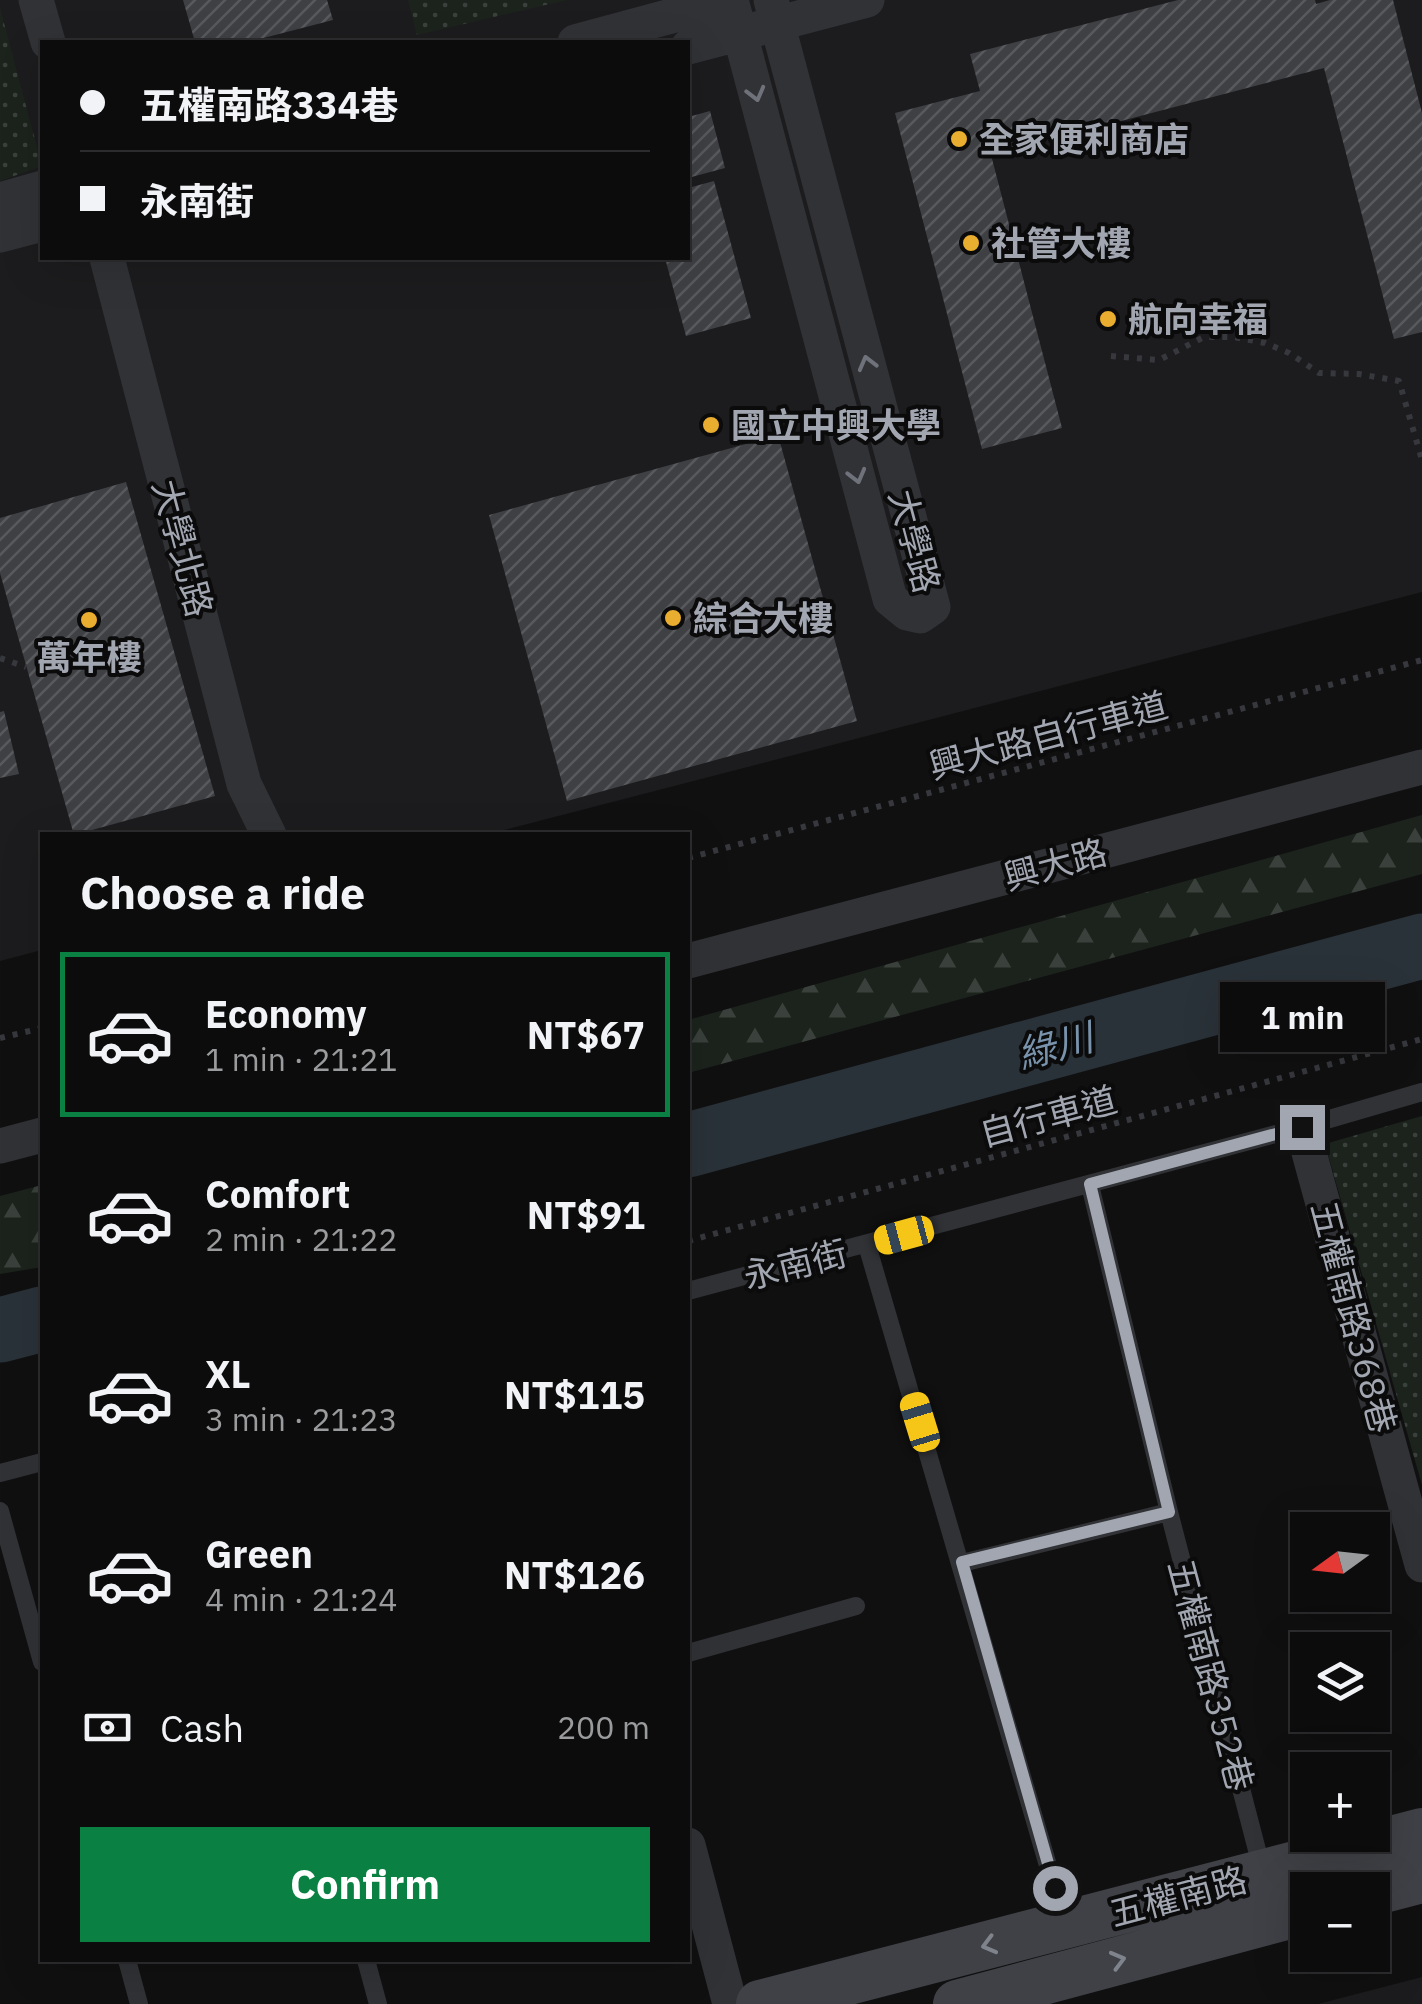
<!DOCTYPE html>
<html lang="en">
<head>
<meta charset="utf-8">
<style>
  :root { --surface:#0c0c0d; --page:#1a1a1b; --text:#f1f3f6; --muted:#9a9b9d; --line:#2c2c2e; --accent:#0b8043 }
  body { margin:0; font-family:"IBM Plex Sans","Noto Sans TC",sans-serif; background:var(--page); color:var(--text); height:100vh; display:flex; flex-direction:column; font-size:38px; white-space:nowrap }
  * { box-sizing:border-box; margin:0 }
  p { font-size:32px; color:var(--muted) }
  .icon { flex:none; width:55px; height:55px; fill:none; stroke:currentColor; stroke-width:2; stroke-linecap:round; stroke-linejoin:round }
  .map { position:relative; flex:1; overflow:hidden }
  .details { position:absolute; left:40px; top:832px; width:650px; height:1130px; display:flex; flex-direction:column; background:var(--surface); border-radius:0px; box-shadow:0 10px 40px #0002,0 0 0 2px var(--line) }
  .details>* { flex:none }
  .hud { position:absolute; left:40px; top:40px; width:650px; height:220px; border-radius:0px; box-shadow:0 10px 40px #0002,0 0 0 2px var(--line); display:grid; align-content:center; height:220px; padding:0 40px; background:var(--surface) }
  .needle { width:65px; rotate:255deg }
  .fabs { position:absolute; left:1290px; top:1512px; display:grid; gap:20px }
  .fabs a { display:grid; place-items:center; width:100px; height:100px; border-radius:0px; background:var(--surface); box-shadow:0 10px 40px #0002,0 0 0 2px var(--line); font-size:50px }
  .end { position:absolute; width:45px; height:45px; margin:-22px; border:12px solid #a1a6b1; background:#111; box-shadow:0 0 0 5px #111 }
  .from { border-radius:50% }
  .bubble { position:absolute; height:70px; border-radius:0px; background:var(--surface); box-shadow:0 10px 40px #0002,0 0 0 2px var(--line); font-size:32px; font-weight:700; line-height:70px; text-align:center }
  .car { position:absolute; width:30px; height:60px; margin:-30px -15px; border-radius:12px; box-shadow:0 0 8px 2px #0007; background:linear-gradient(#f5c518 24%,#345 0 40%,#f5c518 0 76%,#345 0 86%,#f5c518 0) }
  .hud b { display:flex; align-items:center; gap:35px; height:95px; font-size:38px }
  .hud b+b { border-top:2px solid var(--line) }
  .hud i { width:25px; height:25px; background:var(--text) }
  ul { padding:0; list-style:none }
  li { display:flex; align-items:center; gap:30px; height:165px; margin:0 20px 15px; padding:0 20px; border:5px solid transparent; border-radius:0px }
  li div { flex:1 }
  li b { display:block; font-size:38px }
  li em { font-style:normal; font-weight:700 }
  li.current { border-color:var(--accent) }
  li>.icon { width:90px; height:90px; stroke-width:1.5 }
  h2 { padding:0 40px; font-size:45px; line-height:120px }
  .pay { display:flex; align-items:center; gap:25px; height:110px; padding:0 40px; font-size:38px }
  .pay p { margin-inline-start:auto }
  .action { display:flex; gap:20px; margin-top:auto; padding:20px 40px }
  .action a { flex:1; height:115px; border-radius:0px; background:var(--accent); color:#fff; font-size:40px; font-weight:700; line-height:115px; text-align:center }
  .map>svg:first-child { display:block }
  .built { fill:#1c1c1e; fill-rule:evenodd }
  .grass { fill:url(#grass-dots) }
  .forest { fill:url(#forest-firs) }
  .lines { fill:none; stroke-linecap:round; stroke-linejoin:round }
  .river { stroke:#2a3239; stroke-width:65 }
  .building { fill:url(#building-hatch) }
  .path { stroke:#37383d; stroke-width:6; stroke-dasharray:5 8; stroke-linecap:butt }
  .service { stroke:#313236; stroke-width:18 }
  .minor { stroke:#313236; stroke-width:35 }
  .secondary { stroke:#3f4146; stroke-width:48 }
  .oneway { stroke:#6f727a }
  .oneway2 { stroke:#7f838c }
  .route { stroke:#a1a6b1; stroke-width:12 }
  .poi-dot { fill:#e9ae30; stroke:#0b0b0c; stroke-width:4 }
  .labels { text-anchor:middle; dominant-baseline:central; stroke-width:8; stroke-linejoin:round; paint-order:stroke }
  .poi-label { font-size:35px; font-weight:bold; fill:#a1a6b1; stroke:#0b0b0c; text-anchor:start }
  .street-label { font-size:35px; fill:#a1a6b1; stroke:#0b0b0c }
  .water-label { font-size:38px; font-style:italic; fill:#7993ac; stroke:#0b0b0c }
</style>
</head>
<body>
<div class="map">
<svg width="1422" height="2004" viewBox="0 0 1422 2004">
  <defs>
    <pattern id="grass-dots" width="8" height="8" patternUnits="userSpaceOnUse" patternTransform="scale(2.5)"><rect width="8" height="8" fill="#1c231d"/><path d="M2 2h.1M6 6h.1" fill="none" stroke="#3a403b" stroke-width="1.8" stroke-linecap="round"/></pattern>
    <pattern id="forest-firs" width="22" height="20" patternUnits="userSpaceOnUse" patternTransform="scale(2.5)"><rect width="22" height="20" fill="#1c231d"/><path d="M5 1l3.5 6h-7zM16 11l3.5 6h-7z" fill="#3a403b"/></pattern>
    <pattern id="building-hatch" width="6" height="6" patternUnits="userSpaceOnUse" patternTransform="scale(2.5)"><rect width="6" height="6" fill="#3f4044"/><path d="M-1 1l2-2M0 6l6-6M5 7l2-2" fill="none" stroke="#58595d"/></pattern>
  </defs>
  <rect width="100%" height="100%" fill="#101011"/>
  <path class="built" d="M0 0H1422V592L485 835H42V950L0 961ZM42 42H688V258H42Z
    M1422 1977V2004H1318Z"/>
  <path class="grass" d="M408 0H567L417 35Z
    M0 8 42 166 0 181Z
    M1422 1116V1485L1325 1144Z"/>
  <path class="forest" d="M1422 815V874L688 1073V1020Z
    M42 1185V1267L0 1274V1196Z"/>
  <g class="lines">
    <path class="river" d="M688 1145 1422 946
      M0 1330 42 1319"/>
  </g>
  <path class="building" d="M183 0H327L333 20 248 42H195Z
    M1178 0H1315L1316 4 1330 0H1393L1422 113V332L1394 339 1324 68 991 155 1062 428 982 449 895 113 980 91 970 54Z
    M710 111 725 168 688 178V117Z
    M714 181 751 318 686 336 665 258H688V188Z
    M778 435 857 721 567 801 489 515Z
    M126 482 215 796 74 835 0 573V518Z
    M4 711 19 774 0 778V712Z"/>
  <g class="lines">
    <path class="path" d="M1111 356 1159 360 1204 337H1234L1265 343 1289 353 1319 373 1359 374 1399 381 1422 460
      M0 658 26 667
      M688 858 1422 660
      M0 1038 42 1028
      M688 1241 1422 1039"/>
    <path class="service" d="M1090 1185 1169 1512 1263 1873
      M867 1245 1065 1924
      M688 1291 1302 1127 1422 1092
      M0 1473 42 1462
      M0 1511 42 1662
      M962 1563 1169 1512
      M688 1653 856 1606
      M127 1960 139 2004
      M366 1960 378 2004"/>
    <path class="minor" d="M36 0 48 42
      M731 0 890 599 907 613 920 616 933 607 771 0
      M575 42 730 0
      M688 47 867 0
      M0 200 42 188
      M0 235 42 224
      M107 258 244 784 269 835
      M688 961 1422 767
      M1302 1127 1422 1565
      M0 1146 42 1135
      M688 1845 730 2004"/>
    <path class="secondary" d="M1372 1892 1422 1879
      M760 2004 1422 1832
      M957 2004 1308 1910"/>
  </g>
  <defs><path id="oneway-chevron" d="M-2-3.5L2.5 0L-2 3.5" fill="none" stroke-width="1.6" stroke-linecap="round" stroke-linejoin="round" transform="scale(2.5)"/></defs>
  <g class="oneway">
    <use href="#oneway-chevron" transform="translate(756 94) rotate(75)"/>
    <use href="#oneway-chevron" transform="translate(867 363) rotate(-105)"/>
    <use href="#oneway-chevron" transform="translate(857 476) rotate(75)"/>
  </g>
  <g class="oneway2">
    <use href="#oneway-chevron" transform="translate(989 1945) rotate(165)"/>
    <use href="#oneway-chevron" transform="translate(1118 1960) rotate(-15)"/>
  </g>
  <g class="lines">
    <path class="route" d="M1055 1888 962 1562 1169 1512 1090 1184 1302 1127"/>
  </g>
  <g class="poi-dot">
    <circle cx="959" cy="139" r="10"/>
    <circle cx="971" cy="243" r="10"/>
    <circle cx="1108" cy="319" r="10"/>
    <circle cx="711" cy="425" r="10"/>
    <circle cx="673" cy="618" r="10"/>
    <circle cx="89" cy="620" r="10"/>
  </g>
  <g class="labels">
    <g class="poi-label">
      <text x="979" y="139">全家便利商店</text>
      <text x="991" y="243">社管大樓</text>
      <text x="1128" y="319">航向幸福</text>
      <text x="731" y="425">國立中興大學</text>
      <text x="693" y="618">綜合大樓</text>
      <text x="89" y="657" text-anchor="middle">萬年樓</text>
    </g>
    <g class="street-label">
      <text transform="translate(915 541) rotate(75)">大學路</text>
      <text transform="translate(183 548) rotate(75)">大學北路</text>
      <text transform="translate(1048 735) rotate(-15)">興大路自行車道</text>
      <text transform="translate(1055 864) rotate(-15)">興大路</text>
      <text transform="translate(1048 1116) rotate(-15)">自行車道</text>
      <text transform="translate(795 1264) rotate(-14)">永南街</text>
      <text transform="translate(1354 1317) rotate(75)">五權南路368巷</text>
      <text transform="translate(1211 1675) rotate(75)">五權南路352巷</text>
      <text transform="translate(1178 1896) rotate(-15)">五權南路</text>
    </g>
    <g class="water-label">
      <text transform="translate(1055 1045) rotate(-15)">綠川</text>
    </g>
  </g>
</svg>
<div class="fabs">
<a><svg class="needle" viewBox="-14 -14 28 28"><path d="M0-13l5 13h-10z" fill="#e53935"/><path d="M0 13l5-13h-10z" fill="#9a9b9d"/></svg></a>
<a><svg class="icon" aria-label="layers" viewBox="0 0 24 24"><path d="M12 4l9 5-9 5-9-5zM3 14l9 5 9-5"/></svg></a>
<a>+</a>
<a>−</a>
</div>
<i class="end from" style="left:1055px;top:1888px"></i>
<i class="end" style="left:1302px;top:1127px"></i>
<div class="bubble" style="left:1220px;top:982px;width:165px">1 min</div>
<i class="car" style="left:904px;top:1235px;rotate:255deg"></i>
<i class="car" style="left:920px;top:1422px;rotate:343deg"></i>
<div class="hud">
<b><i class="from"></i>五權南路334巷</b>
<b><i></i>永南街</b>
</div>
<section class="details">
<h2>Choose a ride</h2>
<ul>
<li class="current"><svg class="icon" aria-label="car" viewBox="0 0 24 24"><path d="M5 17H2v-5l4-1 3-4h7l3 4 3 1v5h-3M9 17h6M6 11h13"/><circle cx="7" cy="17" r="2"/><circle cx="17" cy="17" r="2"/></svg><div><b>Economy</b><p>1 min · 21:21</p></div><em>NT$67</em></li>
<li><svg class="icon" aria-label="car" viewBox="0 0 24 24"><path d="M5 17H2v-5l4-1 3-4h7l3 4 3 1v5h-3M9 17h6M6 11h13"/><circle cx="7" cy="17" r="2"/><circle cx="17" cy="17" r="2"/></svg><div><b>Comfort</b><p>2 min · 21:22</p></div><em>NT$91</em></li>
<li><svg class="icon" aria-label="car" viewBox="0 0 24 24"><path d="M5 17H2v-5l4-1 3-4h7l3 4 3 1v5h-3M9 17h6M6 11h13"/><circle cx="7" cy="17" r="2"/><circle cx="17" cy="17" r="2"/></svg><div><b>XL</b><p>3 min · 21:23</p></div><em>NT$115</em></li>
<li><svg class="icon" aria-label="car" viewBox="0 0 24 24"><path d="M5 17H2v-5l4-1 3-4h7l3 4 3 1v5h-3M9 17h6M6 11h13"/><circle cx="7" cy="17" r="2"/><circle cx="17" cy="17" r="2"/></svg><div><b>Green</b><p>4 min · 21:24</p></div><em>NT$126</em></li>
</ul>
<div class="pay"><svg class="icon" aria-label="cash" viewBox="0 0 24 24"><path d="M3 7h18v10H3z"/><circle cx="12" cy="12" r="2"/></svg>Cash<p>200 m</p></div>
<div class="action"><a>Confirm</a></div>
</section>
</div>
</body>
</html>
